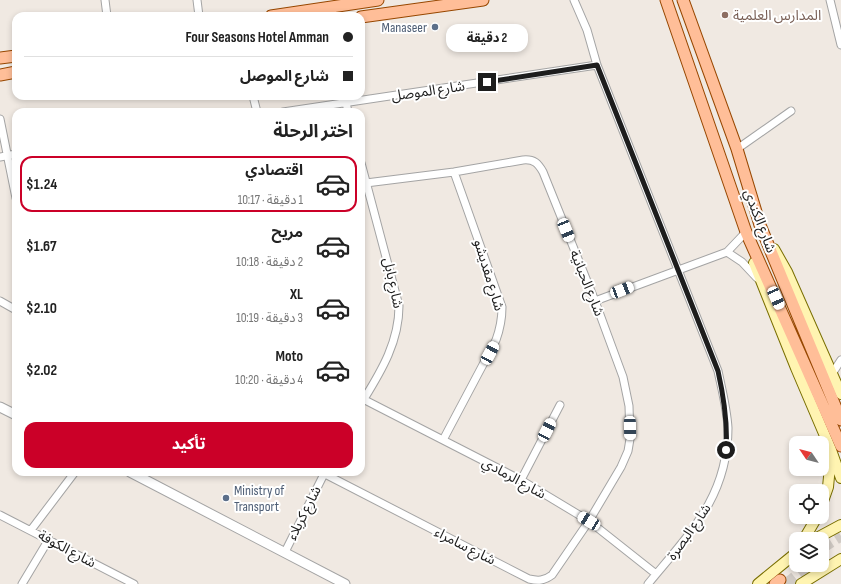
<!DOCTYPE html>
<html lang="ar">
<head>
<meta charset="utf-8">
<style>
  :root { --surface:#fff; --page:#f6f6f6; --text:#222; --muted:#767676; --line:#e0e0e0; --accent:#cb0028 }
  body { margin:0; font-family:"Sofia Sans Condensed","Noto Sans Arabic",sans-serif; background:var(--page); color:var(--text); direction:rtl; height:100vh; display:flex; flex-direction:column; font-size:15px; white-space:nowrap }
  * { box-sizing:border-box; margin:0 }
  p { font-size:13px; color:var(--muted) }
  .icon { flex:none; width:22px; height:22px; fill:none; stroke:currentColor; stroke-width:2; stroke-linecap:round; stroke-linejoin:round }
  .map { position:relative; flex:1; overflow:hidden; direction:ltr }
  .panel { position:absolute; left:12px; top:108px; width:353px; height:368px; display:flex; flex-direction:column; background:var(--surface); border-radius:12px; box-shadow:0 2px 6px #0003; direction:rtl }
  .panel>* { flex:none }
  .banner { position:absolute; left:12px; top:12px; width:353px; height:88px; border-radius:12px; box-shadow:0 2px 6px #0003; direction:rtl; display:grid; align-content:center; height:88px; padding:0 12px; background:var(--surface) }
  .needle { width:26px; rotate:305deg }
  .controls { position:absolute; left:789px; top:436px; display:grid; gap:8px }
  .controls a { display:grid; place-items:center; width:40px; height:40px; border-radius:8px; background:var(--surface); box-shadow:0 2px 6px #0003; font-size:20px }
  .end { position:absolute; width:18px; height:18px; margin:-9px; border:5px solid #1d1d1d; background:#fff; box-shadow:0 0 0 2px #fff }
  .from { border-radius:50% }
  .bubble { position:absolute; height:28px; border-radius:12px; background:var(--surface); box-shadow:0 2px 6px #0003; font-size:13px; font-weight:700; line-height:28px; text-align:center; direction:rtl }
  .car { position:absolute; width:12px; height:24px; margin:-12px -6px; border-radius:5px; box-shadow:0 0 3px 1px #0007; background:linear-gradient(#fff 24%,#345 0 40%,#fff 0 76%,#345 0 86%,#fff 0) }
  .banner b { display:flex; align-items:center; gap:14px; height:38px; font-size:15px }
  .banner b+b { border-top:1px solid var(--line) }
  .banner i { width:10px; height:10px; background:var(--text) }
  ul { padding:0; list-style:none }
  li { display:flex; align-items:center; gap:12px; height:56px; margin:0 8px 6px; padding:0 4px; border:2px solid transparent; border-radius:12px }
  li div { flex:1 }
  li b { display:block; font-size:15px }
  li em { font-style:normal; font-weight:700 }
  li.active { border-color:var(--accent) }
  li>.icon { width:36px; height:36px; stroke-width:1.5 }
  h2 { padding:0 12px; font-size:18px; line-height:48px }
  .button { display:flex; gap:8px; margin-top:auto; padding:8px 12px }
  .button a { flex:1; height:46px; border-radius:12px; background:var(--accent); color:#fff; font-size:16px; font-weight:700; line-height:46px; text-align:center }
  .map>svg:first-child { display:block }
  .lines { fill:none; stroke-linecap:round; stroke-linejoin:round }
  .primary-tunnel { stroke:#d0cac4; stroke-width:11; stroke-dasharray:11 5.5; stroke-linecap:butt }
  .minor-casing { stroke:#a4a4a4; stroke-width:9 }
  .tertiary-casing { stroke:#a4a4a4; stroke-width:11 }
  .secondary-casing { stroke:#796e00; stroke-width:12 }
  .primary-casing { stroke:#974700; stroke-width:13 }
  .minor { stroke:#fff; stroke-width:7 }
  .tertiary { stroke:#fff; stroke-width:9 }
  .secondary { stroke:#fff4b1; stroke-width:10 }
  .primary { stroke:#ffbe98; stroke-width:11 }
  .route { stroke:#1d1d1d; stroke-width:5 }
  .education-dot { fill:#8d6e63; stroke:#fff; stroke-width:1.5 }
  .service-dot { fill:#5c6f8a; stroke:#fff; stroke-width:1.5 }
  .labels { text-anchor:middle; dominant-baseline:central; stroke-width:4; stroke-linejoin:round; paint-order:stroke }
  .education-label { font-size:14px; fill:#785e54; stroke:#fff; text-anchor:start }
  .service-label { font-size:14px; fill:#4e5e75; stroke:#fff; text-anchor:end }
  .street-label { font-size:14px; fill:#1d1d1d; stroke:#fff }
</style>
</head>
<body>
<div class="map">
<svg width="841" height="584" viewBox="0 0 841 584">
  <rect width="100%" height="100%" fill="#f0e9e2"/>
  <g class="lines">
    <path class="primary-tunnel" d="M822 548 841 536
      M786 584 810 565"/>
    <defs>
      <path id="minor" d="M105 0 107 16
        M197 0 199 16
        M574 0 587 30 597 65 718 371C722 390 727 409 728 428 728 497 689 534 648 584
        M830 0 841 45
        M253 96 257 112
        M346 102 348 112
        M283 112 597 65
        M0 119 16 198
        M737 149 791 111
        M0 157 16 154
        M361 163 399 306C399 341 382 370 364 399
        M727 252 742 262 757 278
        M0 301 16 310
        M595 301 727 252 746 232
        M832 374 841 360
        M361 398 521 480 589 521 656 574
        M443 440 496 340C500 329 502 319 502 307L454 172
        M321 472 529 579C538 581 544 581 552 575L589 521 621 467 628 451 630 439 629 406 623 377 595 301 543 172C538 163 534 159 523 160L454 172 366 183
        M521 480 560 405
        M0 515 134 584
        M31 530 75 472
        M285 552 324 474
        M22 584 49 539"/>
      <path id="tertiary" d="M0 407 16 415
        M130 472 345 584"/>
      <path id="secondary" d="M774 249 787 272 841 394
        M754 263 796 368 831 450 841 478
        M822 504 828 487 831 456
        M804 539 817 517
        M815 539 841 525
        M758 584 796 553
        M801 584 841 559"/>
      <path id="primary" d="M666 0 746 232 841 446
        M683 0 737 149 760 225 841 420
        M271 16 378 0
        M361 17 483 0
        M0 58 16 56
        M0 75 16 72
        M775 584 780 580"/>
    </defs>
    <use href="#minor" class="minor-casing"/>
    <use href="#tertiary" class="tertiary-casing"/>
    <use href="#secondary" class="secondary-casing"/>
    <use href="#primary" class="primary-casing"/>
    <use href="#minor" class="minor"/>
    <use href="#tertiary" class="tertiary"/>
    <use href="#secondary" class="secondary"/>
    <use href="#primary" class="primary"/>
  </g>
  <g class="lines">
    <path class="route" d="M487 82 597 65 718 371C724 398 728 423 726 450"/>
  </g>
  <circle class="education-dot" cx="725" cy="15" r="4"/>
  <g class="service-dot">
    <circle cx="435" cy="27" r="4"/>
    <circle cx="226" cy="498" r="4"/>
  </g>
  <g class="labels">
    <g class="education-label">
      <text x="733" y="15">المدارس العلمية</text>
    </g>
    <g class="service-label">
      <text x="427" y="27">Manaseer</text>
      <text x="234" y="490" text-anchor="start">Ministry of<tspan x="234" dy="16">Transport</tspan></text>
    </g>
    <g class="street-label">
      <text transform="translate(428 91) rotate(-8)">شارع الموصل</text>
      <text transform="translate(760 221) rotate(69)">شارع الكندي</text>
      <text transform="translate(489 275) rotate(73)">شارع مقديشو</text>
      <text transform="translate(393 283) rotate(78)">شارع بابل</text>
      <text transform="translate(587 283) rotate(68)">شارع الحبانية</text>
      <text transform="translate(514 478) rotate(29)">شارع الرمادي</text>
      <text transform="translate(304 513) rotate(-63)">شارع كربلاء</text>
      <text transform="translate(689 532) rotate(-55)">شارع البصرة</text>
      <text transform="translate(465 546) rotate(27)">شارع سامراء</text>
      <text transform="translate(67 549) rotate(28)">شارع الكوفة</text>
    </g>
  </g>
</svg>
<div class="controls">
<a><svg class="needle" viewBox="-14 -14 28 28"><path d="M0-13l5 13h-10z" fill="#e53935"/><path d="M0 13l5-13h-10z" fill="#767676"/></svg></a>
<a><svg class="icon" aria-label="locate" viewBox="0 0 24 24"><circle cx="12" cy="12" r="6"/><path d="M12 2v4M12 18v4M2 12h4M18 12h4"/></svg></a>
<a><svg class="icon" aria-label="layers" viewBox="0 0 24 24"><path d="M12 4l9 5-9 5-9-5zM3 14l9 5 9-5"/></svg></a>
</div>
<i class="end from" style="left:726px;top:450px"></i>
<i class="end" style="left:487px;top:82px"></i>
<div class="bubble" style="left:446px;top:24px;width:82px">2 دقيقة</div>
<i class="car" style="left:566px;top:230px;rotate:158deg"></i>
<i class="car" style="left:622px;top:290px;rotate:69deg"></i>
<i class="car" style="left:776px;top:298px;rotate:156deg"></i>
<i class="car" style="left:490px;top:353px;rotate:28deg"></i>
<i class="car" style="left:630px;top:428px;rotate:179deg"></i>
<i class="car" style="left:547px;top:430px;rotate:27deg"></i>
<i class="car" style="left:589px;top:521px;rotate:301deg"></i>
<div class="banner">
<b><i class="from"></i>Four Seasons Hotel Amman</b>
<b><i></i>شارع الموصل</b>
</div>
<section class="panel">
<h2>اختر الرحلة</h2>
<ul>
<li class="active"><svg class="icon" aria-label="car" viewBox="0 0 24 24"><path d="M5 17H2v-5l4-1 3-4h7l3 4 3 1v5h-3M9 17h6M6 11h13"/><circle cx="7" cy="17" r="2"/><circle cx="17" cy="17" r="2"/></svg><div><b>اقتصادي</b><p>1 دقيقة · 10:17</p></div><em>$1.24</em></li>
<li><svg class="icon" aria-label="car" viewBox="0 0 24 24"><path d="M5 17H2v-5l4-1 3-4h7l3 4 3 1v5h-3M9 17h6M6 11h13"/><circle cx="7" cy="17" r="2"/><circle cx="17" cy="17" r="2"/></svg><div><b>مريح</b><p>2 دقيقة · 10:18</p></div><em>$1.67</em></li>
<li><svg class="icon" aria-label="car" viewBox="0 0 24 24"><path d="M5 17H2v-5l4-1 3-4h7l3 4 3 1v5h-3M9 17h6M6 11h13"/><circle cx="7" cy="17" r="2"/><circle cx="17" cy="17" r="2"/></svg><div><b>XL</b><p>3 دقيقة · 10:19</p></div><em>$2.10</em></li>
<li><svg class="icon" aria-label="car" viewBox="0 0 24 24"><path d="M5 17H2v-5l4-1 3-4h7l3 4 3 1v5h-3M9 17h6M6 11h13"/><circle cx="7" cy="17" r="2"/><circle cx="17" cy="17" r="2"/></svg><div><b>Moto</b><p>4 دقيقة · 10:20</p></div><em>$2.02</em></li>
</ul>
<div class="button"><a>تأكيد</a></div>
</section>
</div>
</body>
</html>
